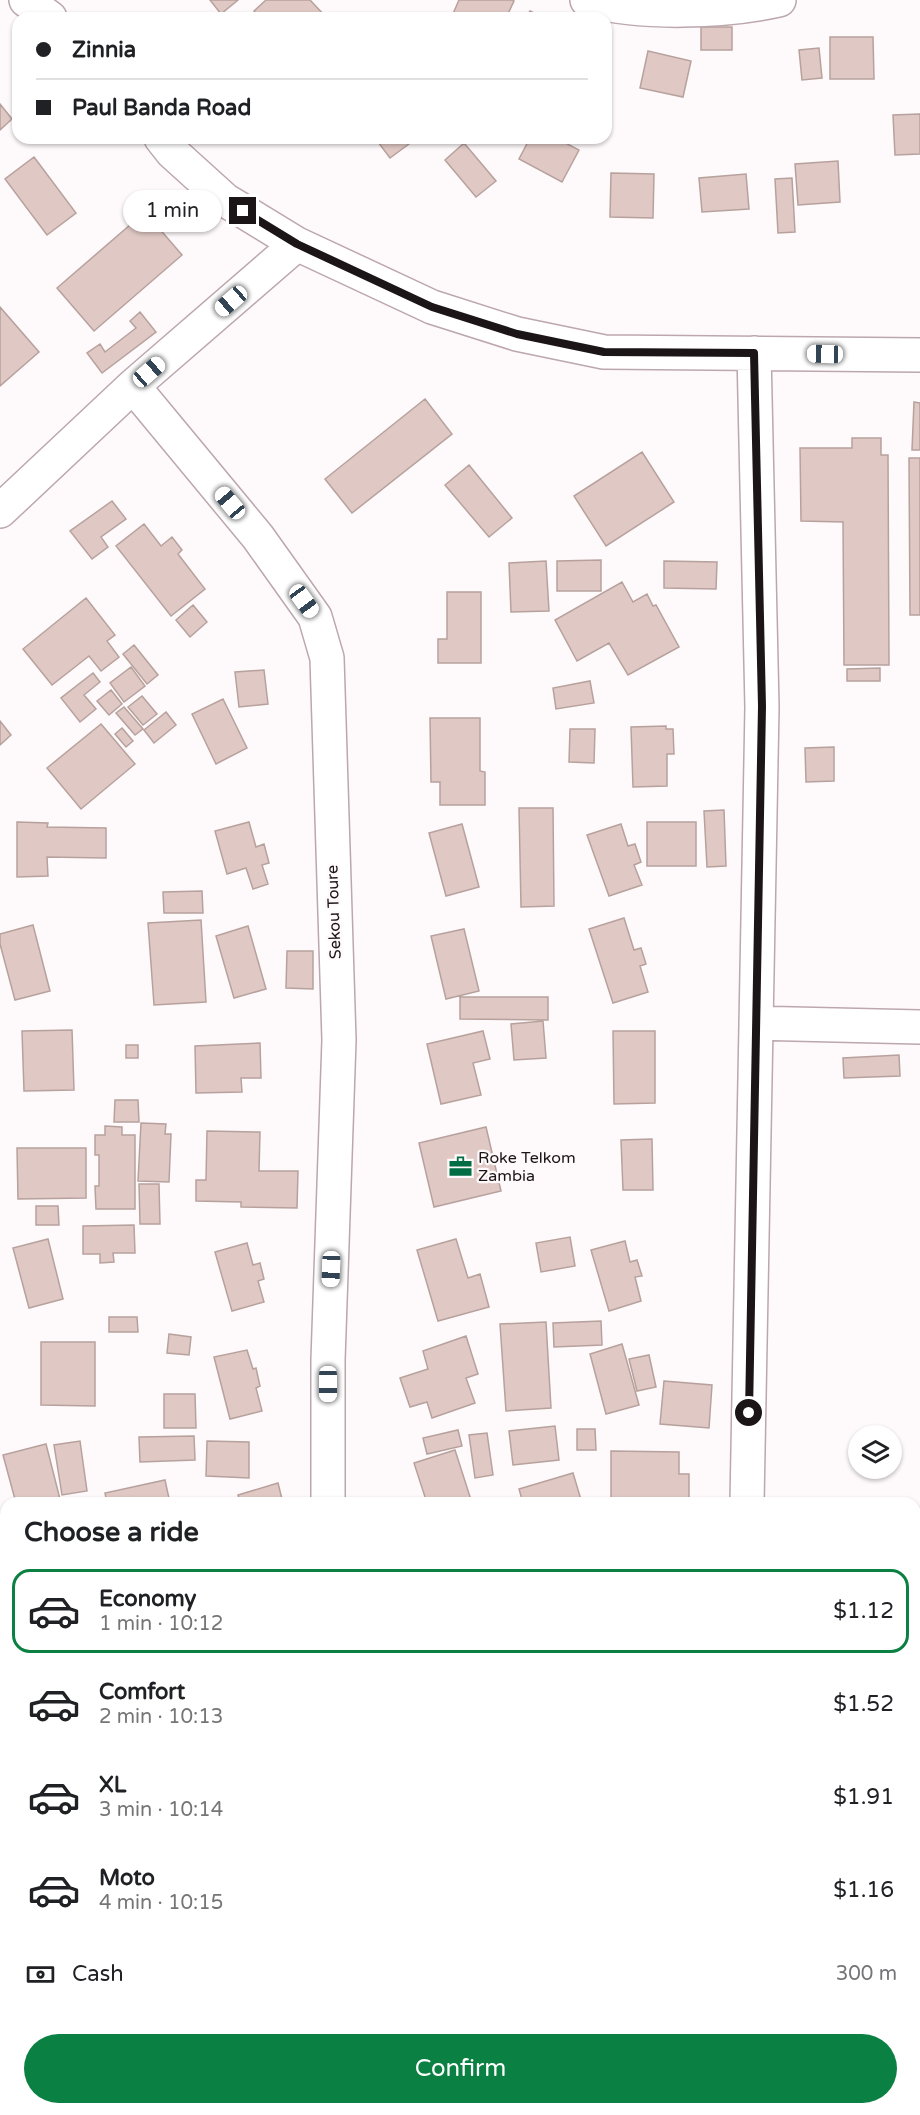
<!DOCTYPE html>
<html lang="en">
<head>
<meta charset="utf-8">
<style>
  :root { --surface:#fff; --page:#f6f6f6; --text:#202124; --muted:#757577; --line:#e0e0e0; --accent:#0b8043 }
  body { margin:0; font-family:"Varela Round",sans-serif; background:var(--page); color:var(--text); height:100vh; display:flex; flex-direction:column; font-size:22px; white-space:nowrap }
  * { box-sizing:border-box; margin:0 }
  p { font-size:20px; color:var(--muted) }
  .icon { flex:none; width:33px; height:33px; fill:none; stroke:currentColor; stroke-width:2; stroke-linecap:round; stroke-linejoin:round }
  .map { position:relative; flex:1; overflow:hidden }
  .panel { position:absolute; left:0px; top:1497px; width:921px; height:618px; display:flex; flex-direction:column; background:var(--surface); border-radius:18px 18px 0 0; box-shadow:0 2px 4px #0004 }
  .panel>* { flex:none }
  .hud { position:absolute; left:12px; top:12px; width:600px; height:132px; border-radius:18px; box-shadow:0 2px 4px #0004; display:grid; align-content:center; height:132px; padding:0 24px; background:var(--surface) }
  .buttons { position:absolute; left:848px; top:1425px; display:grid; gap:12px }
  .buttons a { display:grid; place-items:center; width:54px; height:54px; border-radius:50%; background:var(--surface); box-shadow:0 2px 4px #0004; font-size:30px }
  .end { position:absolute; width:27px; height:27px; margin:-14px; border:8px solid #1c1517; background:#fff; box-shadow:0 0 0 3px #fff }
  .from { border-radius:50% }
  .bubble { position:absolute; height:42px; border-radius:21px; background:var(--surface); box-shadow:0 2px 4px #0004; font-size:20px; font-weight:600; line-height:42px; text-align:center }
  .car { position:absolute; width:18px; height:36px; margin:-18px -9px; border-radius:8px; box-shadow:0 0 4px 2px #0007; background:linear-gradient(#fff 24%,#345 0 40%,#fff 0 76%,#345 0 86%,#fff 0) }
  .hud b { display:flex; align-items:center; gap:21px; height:57px; font-size:22px }
  .hud b+b { border-top:2px solid var(--line) }
  .hud i { width:15px; height:15px; background:var(--text) }
  ul { padding:0; list-style:none }
  li { display:flex; align-items:center; gap:18px; height:84px; margin:0 12px 9px; padding:0 12px; border:3px solid transparent; border-radius:18px }
  li div { flex:1 }
  li b { display:block; font-size:22px }
  li em { font-style:normal; font-weight:600 }
  li.current { border-color:var(--accent) }
  li>.icon { width:54px; height:54px; stroke-width:1.5 }
  h2 { padding:0 24px; font-size:27px; line-height:72px }
  .pay { display:flex; align-items:center; gap:15px; height:66px; padding:0 24px; font-size:22px }
  .pay p { margin-inline-start:auto }
  .primary-button { display:flex; gap:12px; margin-top:auto; padding:12px 24px }
  .primary-button a { flex:1; height:69px; border-radius:36px; background:var(--accent); color:#fff; font-size:24px; font-weight:600; line-height:69px; text-align:center }
  .map>svg:first-child { display:block }
  .green { fill:#fce8d6 }
  .building { fill:#e0c9c5; stroke:#b7a19d; stroke-width:1.5 }
  .lines { fill:none; stroke-linecap:round; stroke-linejoin:round }
  .minor-casing { stroke:#bca7ad; stroke-width:36 }
  .minor { stroke:#fff; stroke-width:33 }
  .route { stroke:#1c1517; stroke-width:8 }
  .labels { text-anchor:middle; dominant-baseline:central; stroke-width:4.5; stroke-linejoin:round; paint-order:stroke }
  .street-label { font-size:16px; fill:#1c1517; stroke:#fef9fa }
  .poi-label { font-size:16px; fill:#1c1517; stroke:#fef9fa; text-anchor:start }
</style>
</head>
<body>
<div class="map">
<svg width="920" height="2115" viewBox="0 0 920 2115">
  <rect width="100%" height="100%" fill="#fef9fa"/>
  <path class="green" d="M71 2109H554V2115H71Z"/>
  <path class="building" d="M210 0H238L221 14Z
    M266 0H310L327 18H261L254 11Z
    M459 0H512L514 1 506 18H457L452 16Z
    M530 11 544 18H526Z
    M701 27H732V50H701Z
    M830 37H873L874 79H830Z
    M819 48 822 78 802 80 799 50Z
    M648 51 691 61 683 97 640 88Z
    M0 104 12 119 0 130Z
    M920 114V154L895 155 893 115Z
    M375 138H417L390 158Z
    M530 138H556L579 150 562 182 519 159Z
    M464 143 496 181 476 197 445 160Z
    M34 157 76 213 47 235 5 179Z
    M838 161 840 202 798 205 795 164Z
    M611 173 654 174 653 218 610 217Z
    M746 174 749 209 702 212 699 178Z
    M792 178 795 232 778 233 775 179Z
    M145 212 182 255 94 331 57 288Z
    M0 307 39 352 0 386Z
    M140 312 156 332 102 373 87 353 100 344 105 352 136 328 130 321Z
    M425 399 452 434 352 513 325 479Z
    M914 402 920 403V450H912Z
    M852 438H881V455H888L889 665H844L843 522 801 521 800 448H852Z
    M642 452 674 502 606 546 574 496Z
    M909 458H920V615H910Z
    M469 465 512 518 489 537 445 485Z
    M112 501 126 519 101 537 108 547 92 559 70 531Z
    M144 524 161 546 172 537 182 550 178 554 205 589 171 616 116 546Z
    M601 560V591H557V561Z
    M546 561 549 611 511 612 509 563Z
    M664 561 717 562 716 589 664 588Z
    M622 582 633 602 647 594 653 606 656 605 679 647 628 675 609 643 577 661 555 620Z
    M447 592H481V663H438V639H447Z
    M86 598 115 635 107 641 119 657 101 671 89 656 52 685 23 649Z
    M193 605 207 622 190 637 176 620Z
    M134 645 158 675 147 684 123 654Z
    M131 667 145 686 124 702 110 683Z
    M880 668V681H847V669Z
    M264 670 268 704 239 707 235 672Z
    M93 673 100 682 84 695 96 709 80 722 61 698Z
    M590 681 594 703 556 709 553 688Z
    M111 690 122 704 109 715 97 701Z
    M142 696 157 714 143 725 128 707Z
    M223 699 247 748 216 764 192 714Z
    M124 707 143 729 135 735 116 713Z
    M166 712 176 725 154 743 144 730Z
    M430 718H480V771L485 772V805H440V782H431Z
    M0 721 11 735 0 745Z
    M101 724 135 764 81 809 47 768Z
    M666 726V729H673L674 754H667V786L633 787 631 727Z
    M122 728 133 741 126 747 115 734Z
    M570 729H595L594 763 569 762Z
    M834 747V781L806 782 805 748Z
    M519 808H553L554 906 521 907Z
    M724 810 726 866 707 867 704 811Z
    M17 822 48 823 47 827 106 828V858L47 857 48 876 17 877Z
    M249 822 256 847 264 844 269 863 262 865 268 884 253 889 246 868 227 874 215 831Z
    M647 822H696V866H647Z
    M462 824 479 887 446 896 429 833Z
    M621 824 628 846 635 844 641 862 634 865 642 885 609 896 587 835Z
    M202 891 203 913H164L163 892Z
    M624 918 634 950 641 948 646 964 640 966 648 992 613 1003 589 929Z
    M201 920 206 1002 154 1005 148 923Z
    M33 925 50 991 15 1000 0 944V934Z
    M248 926 266 989 234 998 216 936Z
    M464 929 479 991 446 999 431 936Z
    M287 951H313V989L286 988Z
    M460 997H548V1020L460 1019Z
    M543 1021 546 1058 514 1060 511 1024Z
    M72 1030 74 1090 24 1091 22 1031Z
    M483 1031 490 1059 473 1063 481 1095 441 1104 427 1044Z
    M613 1031H655V1103L614 1104Z
    M260 1043 261 1078H241L242 1092 196 1093 195 1046Z
    M126 1045H138V1058H126Z
    M899 1055 900 1076 844 1078 843 1058Z
    M115 1100H138L139 1122H114Z
    M141 1123 166 1124 165 1134H171L169 1182 138 1181Z
    M105 1126 122 1127V1135H135V1209H96L95 1186H99V1155H95V1135H105Z
    M486 1127 501 1191 434 1207 419 1143Z
    M207 1131 260 1132 259 1171H298L297 1208 241 1207V1202L196 1201V1180H206Z
    M652 1139 653 1190H623L621 1140Z
    M17 1148H86V1198L18 1199Z
    M139 1184H159L160 1224H140Z
    M36 1206H58L59 1225H36Z
    M134 1225 135 1253H113L114 1262 100 1263V1254H83V1226Z
    M570 1237 575 1266 541 1272 536 1243Z
    M48 1239 63 1299 29 1308 13 1248Z
    M456 1239 468 1278 480 1274 489 1307 438 1321 417 1250Z
    M625 1241 630 1262 637 1260 642 1276 635 1277 641 1301 609 1311 591 1250Z
    M247 1243 253 1265 260 1263 264 1279 258 1281 264 1302 232 1311 215 1252Z
    M109 1317H137L138 1332H109Z
    M601 1321 602 1345 554 1347 553 1323Z
    M546 1322 551 1408 506 1411 500 1324Z
    M169 1334 191 1337 189 1355 167 1353Z
    M466 1336 478 1374 466 1378 475 1403 432 1418 427 1402 410 1407 400 1378 428 1369 423 1351Z
    M41 1342H95V1406L41 1405Z
    M622 1344 639 1405 606 1414 590 1354Z
    M247 1350 253 1369 256 1368 260 1386 256 1388 262 1411 230 1419 214 1357Z
    M649 1355 656 1387 637 1391 629 1359Z
    M664 1381 712 1385 709 1428 660 1424Z
    M164 1394H195L196 1428H164Z
    M555 1426 559 1460 513 1465 509 1431Z
    M577 1429H595L596 1450H577Z
    M458 1430 462 1446 427 1454 423 1438Z
    M487 1433 493 1475 475 1478 469 1435Z
    M194 1436 195 1460 140 1462 139 1437Z
    M80 1441 87 1491 62 1495 54 1445Z
    M207 1441 249 1442V1478L206 1476Z
    M46 1444 61 1503H16L3 1455Z
    M455 1450 472 1503H427L414 1463Z
    M611 1451 679 1452V1474H689V1503H611Z
    M573 1473 582 1503H523L519 1489Z
    M165 1480 170 1503H107L105 1493Z
    M278 1483 283 1503H240L238 1495Z
    M915 1754 920 1760V1797L915 1802Z
    M915 1858 920 1863V1927L915 1921Z"/>
  <g class="lines">
    <defs>
      <path id="minor" d="M26 0 50 18
        M587 0C642 15 724 12 779 0
        M161 138 172 152 225 200 297 244 432 307 517 334 604 352 920 355
        M133 386 258 537 315 617 327 658 339 1040 328 1360V1503
        M0 511 133 386 297 244
        M756 1023 920 1027
        M747 1503 762 707 754 353
        M915 1650H920
        M0 1684 4 1647
        M0 1950 6 1971
        M42 2115V2109"/>
    </defs>
    <use href="#minor" class="minor-casing"/>
    <use href="#minor" class="minor"/>
  </g>
  <g class="lines">
    <path class="route" d="M243 211 297 244 432 307 517 334 604 352 754 353 762 706 749 1413"/>
  </g>
  <defs>
    <symbol id="office-bare" viewBox="-9 -9 18 18"><path d="M-6-3h4V-5.5h4V-3h4V5H-6ZM-1-4.5V-3h2v-1.5ZM-6 0V1H6V0Z" fill="#016d44" stroke="#fef9fa" stroke-width="2.5" paint-order="stroke"/></symbol>
  </defs>
  <g fill-rule="evenodd">
    <use href="#office-bare" x="444" y="1150" width="33" height="33"/>
  </g>
  <g class="labels">
    <g class="street-label">
      <text transform="translate(334 912) rotate(-92)">Sekou Toure</text>
    </g>
    <g class="poi-label">
      <text x="478" y="1158">Roke Telkom<tspan x="478" dy="18">Zambia</tspan></text>
    </g>
  </g>
</svg>
<div class="buttons">
<a><svg class="icon" aria-label="layers" viewBox="0 0 24 24"><path d="M12 4l9 5-9 5-9-5zM3 14l9 5 9-5"/></svg></a>
</div>
<i class="end from" style="left:749px;top:1413px"></i>
<i class="end" style="left:243px;top:211px"></i>
<div class="bubble" style="left:123px;top:190px;width:99px">1 min</div>
<i class="car" style="left:231px;top:301px;rotate:229deg"></i>
<i class="car" style="left:825px;top:354px;rotate:271deg"></i>
<i class="car" style="left:149px;top:372px;rotate:49deg"></i>
<i class="car" style="left:230px;top:503px;rotate:320deg"></i>
<i class="car" style="left:304px;top:601px;rotate:144deg"></i>
<i class="car" style="left:331px;top:1269px;rotate:182deg"></i>
<i class="car" style="left:328px;top:1384px;rotate:180deg"></i>
<div class="hud">
<b><i class="from"></i>Zinnia</b>
<b><i></i>Paul Banda Road</b>
</div>
<section class="panel">
<h2>Choose a ride</h2>
<ul>
<li class="current"><svg class="icon" aria-label="car" viewBox="0 0 24 24"><path d="M5 17H2v-5l4-1 3-4h7l3 4 3 1v5h-3M9 17h6M6 11h13"/><circle cx="7" cy="17" r="2"/><circle cx="17" cy="17" r="2"/></svg><div><b>Economy</b><p>1 min · 10:12</p></div><em>$1.12</em></li>
<li><svg class="icon" aria-label="car" viewBox="0 0 24 24"><path d="M5 17H2v-5l4-1 3-4h7l3 4 3 1v5h-3M9 17h6M6 11h13"/><circle cx="7" cy="17" r="2"/><circle cx="17" cy="17" r="2"/></svg><div><b>Comfort</b><p>2 min · 10:13</p></div><em>$1.52</em></li>
<li><svg class="icon" aria-label="car" viewBox="0 0 24 24"><path d="M5 17H2v-5l4-1 3-4h7l3 4 3 1v5h-3M9 17h6M6 11h13"/><circle cx="7" cy="17" r="2"/><circle cx="17" cy="17" r="2"/></svg><div><b>XL</b><p>3 min · 10:14</p></div><em>$1.91</em></li>
<li><svg class="icon" aria-label="car" viewBox="0 0 24 24"><path d="M5 17H2v-5l4-1 3-4h7l3 4 3 1v5h-3M9 17h6M6 11h13"/><circle cx="7" cy="17" r="2"/><circle cx="17" cy="17" r="2"/></svg><div><b>Moto</b><p>4 min · 10:15</p></div><em>$1.16</em></li>
</ul>
<div class="pay"><svg class="icon" aria-label="cash" viewBox="0 0 24 24"><path d="M3 7h18v10H3z"/><circle cx="12" cy="12" r="2"/></svg>Cash<p>300 m</p></div>
<div class="primary-button"><a>Confirm</a></div>
</section>
</div>
</body>
</html>
